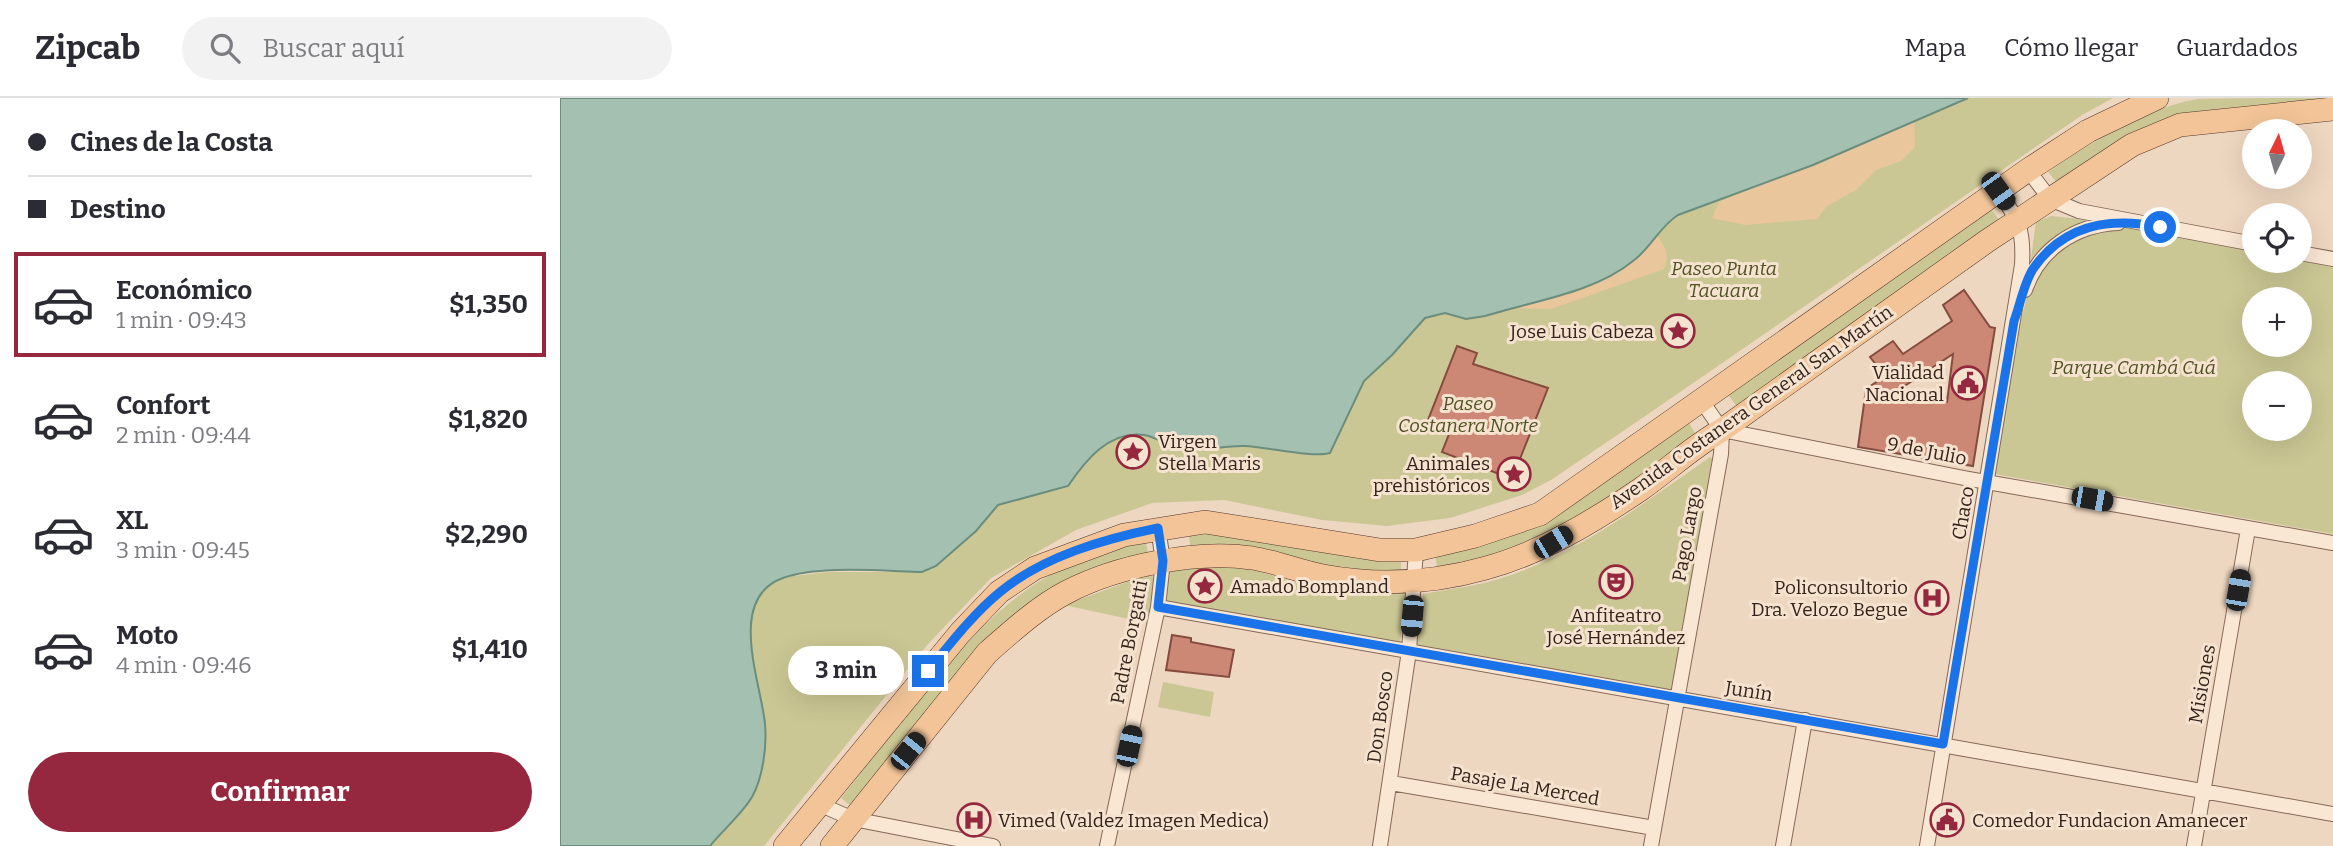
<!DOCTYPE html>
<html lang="es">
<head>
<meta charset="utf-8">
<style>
  :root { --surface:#fff; --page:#f2f2f3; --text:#2b2b33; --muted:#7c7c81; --line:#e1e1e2; --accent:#95283e }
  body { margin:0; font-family:Bitter,serif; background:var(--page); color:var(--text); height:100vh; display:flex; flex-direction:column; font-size:26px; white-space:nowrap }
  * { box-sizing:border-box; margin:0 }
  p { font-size:23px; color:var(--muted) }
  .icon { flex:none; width:38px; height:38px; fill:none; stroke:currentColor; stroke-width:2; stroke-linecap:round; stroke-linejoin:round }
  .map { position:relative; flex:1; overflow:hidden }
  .sheet { display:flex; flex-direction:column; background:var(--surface); width:560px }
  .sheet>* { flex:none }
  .hud { display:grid; align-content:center; height:154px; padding:0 28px; background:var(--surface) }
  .needle { width:46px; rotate:5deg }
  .buttons { position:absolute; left:1682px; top:21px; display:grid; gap:14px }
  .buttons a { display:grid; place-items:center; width:70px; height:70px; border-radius:50%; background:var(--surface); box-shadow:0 7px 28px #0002; font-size:35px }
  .end { position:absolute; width:32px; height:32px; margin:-16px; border:9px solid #1a73e8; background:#fff; box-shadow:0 0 0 4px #fff }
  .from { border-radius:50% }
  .bubble { position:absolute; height:49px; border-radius:24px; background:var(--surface); box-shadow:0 7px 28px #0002; font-size:23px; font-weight:700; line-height:49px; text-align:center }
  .car { position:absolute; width:21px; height:42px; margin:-21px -10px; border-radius:9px; box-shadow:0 0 5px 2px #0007; background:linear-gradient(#222 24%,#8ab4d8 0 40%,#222 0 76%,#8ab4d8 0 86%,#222 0) }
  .hud b { display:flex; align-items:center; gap:24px; height:66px; font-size:26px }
  .hud b+b { border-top:2px solid var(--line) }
  .hud i { width:18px; height:18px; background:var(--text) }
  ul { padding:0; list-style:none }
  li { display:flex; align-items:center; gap:21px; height:105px; margin:0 14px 10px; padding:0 14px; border:4px solid transparent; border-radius:0px }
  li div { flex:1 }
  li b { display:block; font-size:26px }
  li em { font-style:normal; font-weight:700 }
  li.selected { border-color:var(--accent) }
  li>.icon { width:63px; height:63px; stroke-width:1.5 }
  .action { display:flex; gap:14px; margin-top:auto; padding:14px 28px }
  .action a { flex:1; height:80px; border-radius:42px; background:var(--accent); color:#fff; font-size:28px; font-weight:700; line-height:80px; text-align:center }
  header { display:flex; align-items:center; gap:42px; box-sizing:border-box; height:98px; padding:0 35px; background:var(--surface); border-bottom:2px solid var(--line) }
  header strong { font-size:33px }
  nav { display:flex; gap:38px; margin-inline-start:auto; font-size:24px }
  .search { width:490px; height:63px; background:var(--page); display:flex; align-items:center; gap:18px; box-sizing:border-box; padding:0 24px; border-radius:38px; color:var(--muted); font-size:26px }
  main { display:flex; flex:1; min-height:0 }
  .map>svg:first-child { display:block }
  .green { fill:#cbc794; fill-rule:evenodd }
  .sand { fill:#eac69c }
  .water { fill:#a3c0b1; stroke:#6a8d7e; stroke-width:2 }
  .building { fill:#cc8875; stroke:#854c3e; stroke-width:2; fill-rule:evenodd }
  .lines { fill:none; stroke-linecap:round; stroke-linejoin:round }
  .street-casing { stroke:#866858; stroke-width:16 }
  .primary-casing { stroke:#54372c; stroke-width:24 }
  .street { stroke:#f9e6d3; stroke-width:14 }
  .primary { stroke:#f2c497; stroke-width:23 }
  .route { stroke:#1a73e8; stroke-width:9 }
  .labels { text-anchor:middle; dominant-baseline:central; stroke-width:6; stroke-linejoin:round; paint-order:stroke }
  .park-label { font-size:19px; font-style:italic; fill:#505223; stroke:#f5e3cf }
  .poi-label { font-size:19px; fill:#36241c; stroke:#f5e3cf; text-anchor:end }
  .street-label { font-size:19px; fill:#36241c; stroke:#f5e3cf }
</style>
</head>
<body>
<header>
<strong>Zipcab</strong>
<div class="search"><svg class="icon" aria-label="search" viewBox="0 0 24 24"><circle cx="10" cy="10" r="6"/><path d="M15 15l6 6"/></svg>Buscar aquí</div>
<nav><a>Mapa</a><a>Cómo llegar</a><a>Guardados</a></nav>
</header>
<main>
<section class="sheet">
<div class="hud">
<b><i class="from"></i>Cines de la Costa</b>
<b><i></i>Destino</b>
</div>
<ul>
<li class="selected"><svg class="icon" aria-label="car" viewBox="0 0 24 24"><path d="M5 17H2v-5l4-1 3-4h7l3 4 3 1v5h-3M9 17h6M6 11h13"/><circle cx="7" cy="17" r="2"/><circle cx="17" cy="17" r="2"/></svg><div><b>Económico</b><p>1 min · 09:43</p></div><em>$1,350</em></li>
<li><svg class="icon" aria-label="car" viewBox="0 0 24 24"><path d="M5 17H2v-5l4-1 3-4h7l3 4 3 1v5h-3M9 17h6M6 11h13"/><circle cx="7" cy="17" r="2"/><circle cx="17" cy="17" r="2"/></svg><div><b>Confort</b><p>2 min · 09:44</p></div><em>$1,820</em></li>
<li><svg class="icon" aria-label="car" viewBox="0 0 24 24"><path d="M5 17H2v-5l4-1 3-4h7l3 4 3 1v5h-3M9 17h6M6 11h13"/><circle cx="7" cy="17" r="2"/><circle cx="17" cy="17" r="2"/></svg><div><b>XL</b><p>3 min · 09:45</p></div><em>$2,290</em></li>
<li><svg class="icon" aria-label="car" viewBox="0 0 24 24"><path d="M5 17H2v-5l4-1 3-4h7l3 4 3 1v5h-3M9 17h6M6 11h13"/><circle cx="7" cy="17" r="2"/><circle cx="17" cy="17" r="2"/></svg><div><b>Moto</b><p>4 min · 09:46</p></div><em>$1,410</em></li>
</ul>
<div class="action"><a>Confirmar</a></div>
</section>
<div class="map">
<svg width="1773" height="748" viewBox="0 0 1773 748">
  <rect width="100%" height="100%" fill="#eed7c0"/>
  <path class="green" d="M1408 0H1553L1522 17 1078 323 991 382 962 397 890 420 827 428 762 422 664 402 592 405 516 432 431 480 368 546 204 748H150L192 698 205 627 191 557V525L195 506 207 487 225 479 268 474H362L376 468 416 433 438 407 508 388C525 363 549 332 584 337 597 339 607 348 619 350 641 355 663 347 684 348 707 349 752 360 770 355L804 283 832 257 865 220 885 215 906 221 951 210 1086 149 1107 124 1118 117Z
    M1773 0 1658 14 1499 87 1488 74C1535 42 1581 11 1638 1 1674 0 1734 0 1773 0Z
    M1432 112 1442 126 1177 309 1167 295Z
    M1491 118 1538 123 1470 168 1476 124Z
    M1553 129 1573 130 1694 152V163L1740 161 1773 167V436L1434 376 1460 224 1470 188 1482 167 1515 138ZM1694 201H1740V247H1694ZM1694 285H1740V331H1694Z
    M1128 323 1136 337C1084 374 1033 414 975 441 944 455 910 462 877 469L875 455 924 442Z
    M1150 359 1156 363 1113 595 855 551 863 496C888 491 917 488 942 480 1018 456 1085 404 1150 359Z
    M661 435C681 438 702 439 721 443 769 454 790 465 841 457V472L814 476 631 453 629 438Z
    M585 441 589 459 493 495 293 710 281 700C339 628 413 517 494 475 522 461 555 452 585 441Z
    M639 465 695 472 757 491 846 493 840 547 602 504 608 467Z
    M589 476 595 480 587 525 504 507Z
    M603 584 654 594 650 619 598 609Z"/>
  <path class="sand" d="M1354 22 1355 49 1341 63 1316 72 1296 92 1267 108 1257 121 1185 127 1152 120 1159 104Z
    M1096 136C1105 148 1110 156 1104 171L991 211 951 210C994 198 1068 173 1096 136Z"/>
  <path class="water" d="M0 0H1408L1253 67 1118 117C1099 129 1091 150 1073 163 1034 195 973 203 925 218L906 221 885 215 865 220 832 257 804 283 770 355C752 360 708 349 685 348 663 347 641 355 620 350 608 348 597 339 584 337 549 332 525 363 508 388L438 407 416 433 376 468 362 474C324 473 257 467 223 480 166 500 201 584 205 626 207 647 203 680 192 699 181 717 163 732 150 748H0Z"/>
  <path class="building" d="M1404 192 1430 229 1435 230 1413 368 1298 349 1306 291 1325 278 1310 259 1333 243 1343 256 1392 223 1383 207ZM1393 256 1387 304 1334 295Z
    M897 248 917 255 913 266 988 290 952 381 882 354 891 331 868 322Z
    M612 537 631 540V544L674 552 669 579 606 572Z"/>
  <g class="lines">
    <defs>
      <path id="street" d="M1468 72 1490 101 1519 113 1694 146
        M1740 155 1773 161
        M1465 192C1479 151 1515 127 1558 125
        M1162 332 1404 380 1773 445
        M598 509 1773 716
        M831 685 1094 730
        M259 706 293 721 433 748
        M547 748 598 509 603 463 598 430
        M820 748 849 553 856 452
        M1091 748 1161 356 1162 332 1141 302
        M1223 748 1245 622
        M1367 748 1462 167C1464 132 1459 122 1438 93
        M1634 748 1688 431"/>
      <path id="primary" d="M225 748 400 535 439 494 475 470 564 437 645 424 820 452H856L915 438 980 416 1468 72 1528 33 1597 0
        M272 748 427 555C451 534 478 509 507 494 557 468 635 452 692 460 716 464 739 473 763 478 817 488 873 485 926 470 981 455 1034 423 1081 391 1108 372 1132 349 1162 332L1427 143 1572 47 1620 27 1773 11"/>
    </defs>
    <use href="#street" class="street-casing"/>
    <use href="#primary" class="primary-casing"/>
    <use href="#street" class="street"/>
    <use href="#primary" class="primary"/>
  </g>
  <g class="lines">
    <path class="route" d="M368 573C390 546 413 516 440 494 484 458 544 441 598 430L603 463 598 509 1383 646 1454 223C1460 207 1464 185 1473 171 1504 126 1550 119 1600 129"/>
  </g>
  <defs>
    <symbol id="sight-ring" viewBox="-11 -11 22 22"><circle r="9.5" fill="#f5e3cf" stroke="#95283e" stroke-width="1.5"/><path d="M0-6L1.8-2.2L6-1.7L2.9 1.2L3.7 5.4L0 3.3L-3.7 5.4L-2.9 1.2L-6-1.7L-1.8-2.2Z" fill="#95283e"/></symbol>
    <symbol id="civic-ring" viewBox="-11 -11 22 22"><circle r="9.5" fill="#f5e3cf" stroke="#95283e" stroke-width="1.5"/><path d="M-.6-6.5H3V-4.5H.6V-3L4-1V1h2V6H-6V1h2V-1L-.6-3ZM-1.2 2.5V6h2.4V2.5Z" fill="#95283e"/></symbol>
    <symbol id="theatre-ring" viewBox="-11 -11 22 22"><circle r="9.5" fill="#f5e3cf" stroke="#95283e" stroke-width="1.5"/><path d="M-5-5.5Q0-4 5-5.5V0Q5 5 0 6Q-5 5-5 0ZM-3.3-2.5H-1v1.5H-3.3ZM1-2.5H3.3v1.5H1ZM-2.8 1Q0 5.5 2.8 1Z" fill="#95283e"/></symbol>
    <symbol id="hospital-ring" viewBox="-11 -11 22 22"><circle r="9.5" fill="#f5e3cf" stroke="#95283e" stroke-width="1.5"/><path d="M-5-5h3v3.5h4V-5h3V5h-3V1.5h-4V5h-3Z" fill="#95283e"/></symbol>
  </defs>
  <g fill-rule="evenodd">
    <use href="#sight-ring" x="1099" y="214" width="38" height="38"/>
    <use href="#civic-ring" x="1389" y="266" width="38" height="38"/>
    <use href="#sight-ring" x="554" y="335" width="38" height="38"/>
    <use href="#sight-ring" x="935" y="357" width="38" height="38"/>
    <use href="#theatre-ring" x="1037" y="465" width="38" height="38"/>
    <use href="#sight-ring" x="626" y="469" width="38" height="38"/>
    <use href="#hospital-ring" x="1353" y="481" width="38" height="38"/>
    <use href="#hospital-ring" x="395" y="703" width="38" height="38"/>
    <use href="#civic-ring" x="1368" y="703" width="38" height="38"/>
  </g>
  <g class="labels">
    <g class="park-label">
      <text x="1164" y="170">Paseo Punta<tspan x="1164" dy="22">Tacuara</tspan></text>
      <text x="1574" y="269">Parque Cambá Cuá</text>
      <text x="908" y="305">Paseo<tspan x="908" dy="22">Costanera Norte</tspan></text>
    </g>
    <g class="poi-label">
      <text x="1094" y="233">Jose Luis Cabeza</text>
      <text x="1384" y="274">Vialidad<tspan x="1384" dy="22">Nacional</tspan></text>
      <text x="598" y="343" text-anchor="start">Virgen<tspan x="598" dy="22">Stella Maris</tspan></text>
      <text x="930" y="365">Animales<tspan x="930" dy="22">prehistóricos</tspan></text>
      <text x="670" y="488" text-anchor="start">Amado Bompland</text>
      <text x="1348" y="489">Policonsultorio<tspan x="1348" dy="22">Dra. Velozo Begue</tspan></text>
      <text x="1056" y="517" text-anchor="middle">Anfiteatro<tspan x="1056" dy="22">José Hernández</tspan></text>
      <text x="438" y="722" text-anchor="start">Vimed (Valdez Imagen Medica)</text>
      <text x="1412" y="722" text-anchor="start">Comedor Fundacion Amanecer</text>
    </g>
    <g class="street-label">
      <text transform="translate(1191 309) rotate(-35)">Avenida Costanera General San Martín</text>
      <text transform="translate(1367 353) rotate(11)">9 de Julio</text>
      <text transform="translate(1403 415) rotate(-80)">Chaco</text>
      <text transform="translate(1127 436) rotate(-80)">Pago Largo</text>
      <text transform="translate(569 544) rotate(-79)">Padre Borgatti</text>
      <text transform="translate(1642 586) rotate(-80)">Misiones</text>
      <text transform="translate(1189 593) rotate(9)">Junín</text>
      <text transform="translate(820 619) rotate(-82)">Don Bosco</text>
      <text transform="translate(965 688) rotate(10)">Pasaje La Merced</text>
    </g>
  </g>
</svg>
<div class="buttons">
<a><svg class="needle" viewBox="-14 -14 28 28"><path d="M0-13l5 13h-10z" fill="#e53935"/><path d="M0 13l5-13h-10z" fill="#7c7c81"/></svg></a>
<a><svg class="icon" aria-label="locate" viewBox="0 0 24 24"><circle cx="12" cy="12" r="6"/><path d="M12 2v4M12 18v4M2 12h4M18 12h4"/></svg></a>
<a>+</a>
<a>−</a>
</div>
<i class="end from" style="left:1600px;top:129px"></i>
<i class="end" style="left:368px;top:573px"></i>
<div class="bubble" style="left:228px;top:548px;width:116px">3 min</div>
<i class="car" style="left:1438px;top:93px;rotate:144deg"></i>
<i class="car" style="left:1532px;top:401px;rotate:100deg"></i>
<i class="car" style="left:993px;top:444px;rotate:59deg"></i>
<i class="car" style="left:1678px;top:492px;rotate:10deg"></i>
<i class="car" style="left:852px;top:518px;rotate:185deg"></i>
<i class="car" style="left:569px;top:648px;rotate:12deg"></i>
<i class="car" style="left:348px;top:653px;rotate:39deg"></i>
</div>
</main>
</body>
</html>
